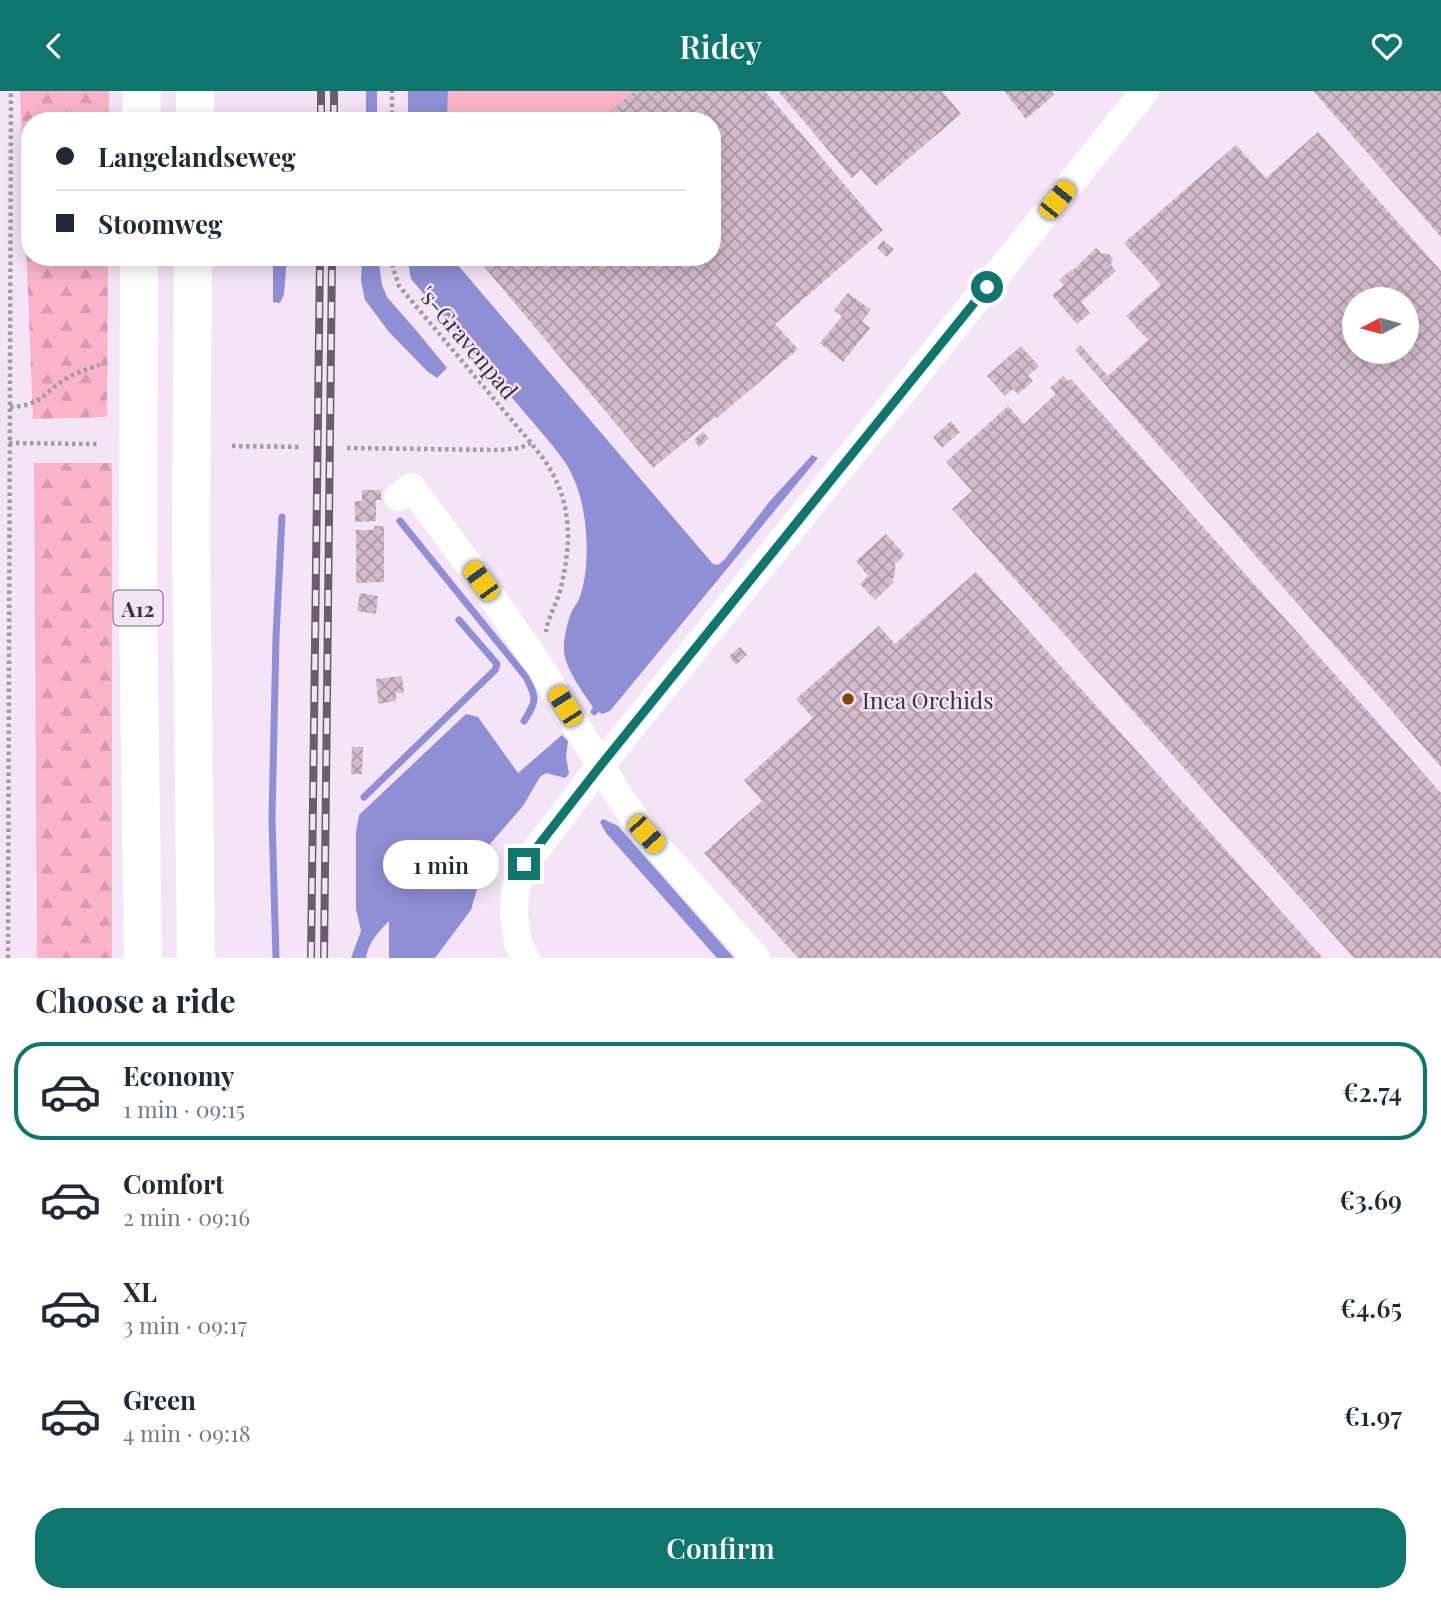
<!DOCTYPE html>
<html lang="en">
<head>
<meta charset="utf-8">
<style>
  :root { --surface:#fff; --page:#f6f6f7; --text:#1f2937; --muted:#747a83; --line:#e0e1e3; --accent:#0f766e }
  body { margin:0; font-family:"Playfair Display",serif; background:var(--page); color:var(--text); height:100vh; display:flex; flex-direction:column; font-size:26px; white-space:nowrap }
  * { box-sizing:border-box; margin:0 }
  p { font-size:23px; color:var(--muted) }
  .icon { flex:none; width:38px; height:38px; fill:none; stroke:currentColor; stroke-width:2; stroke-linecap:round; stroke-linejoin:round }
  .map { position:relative; height:867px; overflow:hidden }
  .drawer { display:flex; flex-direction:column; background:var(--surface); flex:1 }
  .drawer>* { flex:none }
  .top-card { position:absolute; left:21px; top:21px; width:700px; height:154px; border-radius:28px; box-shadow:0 4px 18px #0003; display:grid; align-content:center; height:154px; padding:0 35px; background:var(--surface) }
  .needle { width:46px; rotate:264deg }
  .fabs { position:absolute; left:1342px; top:196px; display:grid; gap:14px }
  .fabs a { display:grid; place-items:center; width:77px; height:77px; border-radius:50%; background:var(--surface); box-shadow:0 4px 18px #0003; font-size:35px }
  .end { position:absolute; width:32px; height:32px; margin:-16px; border:9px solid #0f766e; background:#fff; box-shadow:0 0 0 4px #fff }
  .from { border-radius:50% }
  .bubble { position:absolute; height:49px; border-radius:24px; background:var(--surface); box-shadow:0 4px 18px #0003; font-size:23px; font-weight:600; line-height:49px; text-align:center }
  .car { position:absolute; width:21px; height:42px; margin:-21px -10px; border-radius:9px; box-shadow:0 0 5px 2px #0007; background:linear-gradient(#f5c518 24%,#345 0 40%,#f5c518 0 76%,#345 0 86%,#f5c518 0) }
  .top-card b { display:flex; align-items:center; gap:24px; height:66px; font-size:26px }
  .top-card b+b { border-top:2px solid var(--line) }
  .top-card i { width:18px; height:18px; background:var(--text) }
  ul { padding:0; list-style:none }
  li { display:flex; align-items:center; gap:21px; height:98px; margin:0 14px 10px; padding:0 21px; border:4px solid transparent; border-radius:28px }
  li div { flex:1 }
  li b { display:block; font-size:26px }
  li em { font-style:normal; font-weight:600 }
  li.active { border-color:var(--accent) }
  li>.icon { width:63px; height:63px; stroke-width:1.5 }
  h2 { padding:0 35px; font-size:32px; line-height:84px }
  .cta { display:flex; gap:14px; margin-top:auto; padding:14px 35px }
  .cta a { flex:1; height:80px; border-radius:28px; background:var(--accent); color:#fff; font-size:28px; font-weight:600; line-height:80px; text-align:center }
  header { display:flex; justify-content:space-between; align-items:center; height:91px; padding:0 35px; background:var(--accent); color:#fff; font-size:32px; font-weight:600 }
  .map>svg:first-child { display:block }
  .green { fill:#fab3c9 }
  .forest { fill:url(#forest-firs) }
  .water { fill:#8e8fd4 }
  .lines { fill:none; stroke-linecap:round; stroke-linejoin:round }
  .stream { stroke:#8e8fd4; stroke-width:7 }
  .building { fill:url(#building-cross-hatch); fill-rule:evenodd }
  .path { stroke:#a698a8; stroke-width:4.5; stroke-dasharray:3.5 3.5; stroke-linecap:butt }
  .minor { stroke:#fff; stroke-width:28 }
  .highway { stroke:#fff; stroke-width:38 }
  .rail-casing { stroke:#695f6a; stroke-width:8 }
  .rail { stroke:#f5e3f8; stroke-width:5; stroke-dasharray:16; stroke-linecap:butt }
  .route { stroke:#0f766e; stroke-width:9 }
  .poi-dot { fill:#834506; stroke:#f5e3f8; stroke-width:2.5 }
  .labels { text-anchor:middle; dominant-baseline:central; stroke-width:5; stroke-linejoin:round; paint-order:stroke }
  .shield { fill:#f5e3f8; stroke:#726874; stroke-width:2 }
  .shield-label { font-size:21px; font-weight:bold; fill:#3a333b }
  .street-label { font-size:23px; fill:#3a333b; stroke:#f5e3f8 }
  .poi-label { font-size:23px; fill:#3a333b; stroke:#f5e3f8; text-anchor:start }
</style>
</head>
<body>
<header><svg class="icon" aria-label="back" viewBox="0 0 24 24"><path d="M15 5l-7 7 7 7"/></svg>Ridey<svg class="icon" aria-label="heart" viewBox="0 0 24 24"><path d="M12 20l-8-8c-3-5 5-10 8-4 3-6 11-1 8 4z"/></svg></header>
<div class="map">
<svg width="1441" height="867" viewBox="0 0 1441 867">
  <defs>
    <pattern id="forest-firs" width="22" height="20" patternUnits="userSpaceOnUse" patternTransform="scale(1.75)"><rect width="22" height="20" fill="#fab3c9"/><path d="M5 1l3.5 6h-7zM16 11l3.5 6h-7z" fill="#d79aae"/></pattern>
    <pattern id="building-cross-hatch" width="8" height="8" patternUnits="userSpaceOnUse" patternTransform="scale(1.75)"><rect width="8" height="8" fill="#d4bbcb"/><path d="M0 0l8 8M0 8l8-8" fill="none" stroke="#ad99a6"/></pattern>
  </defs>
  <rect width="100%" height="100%" fill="#f5e3f8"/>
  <path class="green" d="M448 0H638L601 30H447Z"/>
  <path class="forest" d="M20 0H109V30H30V166H108L107 326 33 328Z
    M34 372H112V867H37Z"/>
  <path class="water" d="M366 0H377V30H366Z
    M408 0H448L447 30H408Z
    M273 166H287L284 203 280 212 273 211Z
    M362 166H378L382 194 387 206 415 238 447 277 437 287 427 280 389 241 365 209 361 190Z
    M407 166H451L713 473 718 474 725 468 770 410 812 364 818 367 610 620 602 623 599 621 594 625 590 621 593 616C584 603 564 576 564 559 563 551 568 529 571 522 573 517 577 513 579 508 592 475 588 413 571 382 567 372 559 364 553 355L411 188Z
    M466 623 478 626 518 682 562 644 568 650 566 665 569 683 565 687 546 682 540 686 523 715 490 753 471 819 435 867H389V830C379 840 368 852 366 867H351L361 840 356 818V742L359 724Z
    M603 728 618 735 734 867H717L606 742 600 731Z"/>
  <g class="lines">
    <path class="stream" d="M400 430 526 586C537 608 537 609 524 630
      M364 706 495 579 497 573 459 529
      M276 867 272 728 276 546 282 426"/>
  </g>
  <path class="building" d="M634 0H765L883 139 775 233 798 258 717 327 715 326 653 377 476 166H712V30H599Z
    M778 0H942L961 23 876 95 861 78 852 87Z
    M1004 0H1051L1054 4 1026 28Z
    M1313 0H1441V146Z
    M1318 41 1441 180V676L1075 259 1080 254 1108 285 1148 249 1126 225 1161 194 1124 152 1236 54 1266 87ZM1354 208H1407V261H1354Z
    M883 149 894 158 887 166 877 157Z
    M1096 157 1102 163 1103 162 1109 163 1113 167 1111 174 1116 180 1081 211 1090 222 1077 233 1052 204 1064 194 1059 189 1071 179 1072 180Z
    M848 202 871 219 862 230 870 237 843 271 820 252 842 225 834 219Z
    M1021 255 1039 275 1028 285 1033 290 1018 303 1013 298 1005 305 987 285Z
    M1063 285 1068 290 1071 288 1441 702V867H1354L952 418 972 400 946 371 1008 315 1024 333 1056 303 1050 297Z
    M951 330 960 341 942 357 933 346Z
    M703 341 709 347 699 356 694 349Z
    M362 399H381V409H376V430L355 431V410H362Z
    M374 435H384V491L356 492V439H374Z
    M886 443 905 464 895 473V484L892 489 894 491 875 509 860 493 868 485 856 470Z
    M976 481 994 501 1323 867H798L704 762 762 710 744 689 813 627 796 608 879 535 895 553Z
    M360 502 378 505 376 523 357 520Z
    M740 556 747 564 736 574 729 565Z
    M402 585 404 602H396V610L378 613 376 588Z
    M352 656H363L362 683H351Z"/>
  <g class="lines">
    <path class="path" d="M392 30V0
      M392 166V174L399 195 531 352C537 360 545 369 550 378 573 417 571 457 560 500 556 514 548 526 546 541
      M10 316C44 314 42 302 67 287 77 281 88 278 99 274
      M9 352 97 353
      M232 355 302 356
      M347 357 500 359 520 357 531 352
      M8 867 11 0"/>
    <path class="minor" d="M398 406 411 396 481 490 540 576 621 708 646 743 756 867
      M526 867 518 852 514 824 515 799 525 773 601 674 1145 0"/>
    <path class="highway" d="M141 30 142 0
      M195 30V0
      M139 166 138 517 143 867
      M193 166 191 443 196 867"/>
    <defs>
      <path id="rail" d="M321 30V0
        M334 30V0
        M311 867 320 166
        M324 867 332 166"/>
    </defs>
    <use href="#rail" class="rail-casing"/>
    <use href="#rail" class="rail"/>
  </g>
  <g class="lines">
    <path class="route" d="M524 773 601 674 987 196"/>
  </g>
  <circle class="poi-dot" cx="848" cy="608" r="7"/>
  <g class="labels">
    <rect class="shield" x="113.5" y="499.5" width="49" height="35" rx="5"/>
    <g class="shield-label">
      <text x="138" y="517">A12</text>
    </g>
    <g class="street-label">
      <text transform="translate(469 251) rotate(50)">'s-Gravenpad</text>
    </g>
    <g class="poi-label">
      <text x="862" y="608">Inca Orchids</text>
    </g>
  </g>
</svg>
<div class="fabs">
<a><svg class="needle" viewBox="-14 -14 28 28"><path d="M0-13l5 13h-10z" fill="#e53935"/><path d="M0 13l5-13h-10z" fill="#747a83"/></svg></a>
</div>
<i class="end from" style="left:987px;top:196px"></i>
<i class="end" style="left:524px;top:773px"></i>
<div class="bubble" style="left:383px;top:749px;width:116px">1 min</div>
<i class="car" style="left:1057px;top:109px;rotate:39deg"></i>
<i class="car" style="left:481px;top:490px;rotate:324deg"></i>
<i class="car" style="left:565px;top:615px;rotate:328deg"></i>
<i class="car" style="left:646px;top:743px;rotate:138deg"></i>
<div class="top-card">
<b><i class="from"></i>Langelandseweg</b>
<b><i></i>Stoomweg</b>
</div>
</div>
<section class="drawer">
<h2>Choose a ride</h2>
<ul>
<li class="active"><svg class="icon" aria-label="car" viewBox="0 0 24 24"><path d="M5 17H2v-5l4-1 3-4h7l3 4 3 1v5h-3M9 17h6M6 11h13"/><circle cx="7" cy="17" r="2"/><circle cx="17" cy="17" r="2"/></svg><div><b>Economy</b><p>1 min · 09:15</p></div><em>€2.74</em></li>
<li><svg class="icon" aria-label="car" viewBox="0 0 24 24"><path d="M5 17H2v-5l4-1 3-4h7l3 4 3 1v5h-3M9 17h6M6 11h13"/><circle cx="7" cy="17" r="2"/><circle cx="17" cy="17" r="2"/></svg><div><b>Comfort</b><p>2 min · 09:16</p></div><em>€3.69</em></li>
<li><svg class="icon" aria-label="car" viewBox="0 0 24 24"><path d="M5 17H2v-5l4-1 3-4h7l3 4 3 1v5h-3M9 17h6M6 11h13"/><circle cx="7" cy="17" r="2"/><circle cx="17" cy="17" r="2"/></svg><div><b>XL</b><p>3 min · 09:17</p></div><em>€4.65</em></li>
<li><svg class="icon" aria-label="car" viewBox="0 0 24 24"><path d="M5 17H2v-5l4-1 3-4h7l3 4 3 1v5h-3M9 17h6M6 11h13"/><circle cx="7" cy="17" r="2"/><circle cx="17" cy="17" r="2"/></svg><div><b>Green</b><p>4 min · 09:18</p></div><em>€1.97</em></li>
</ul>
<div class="cta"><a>Confirm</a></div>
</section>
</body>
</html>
